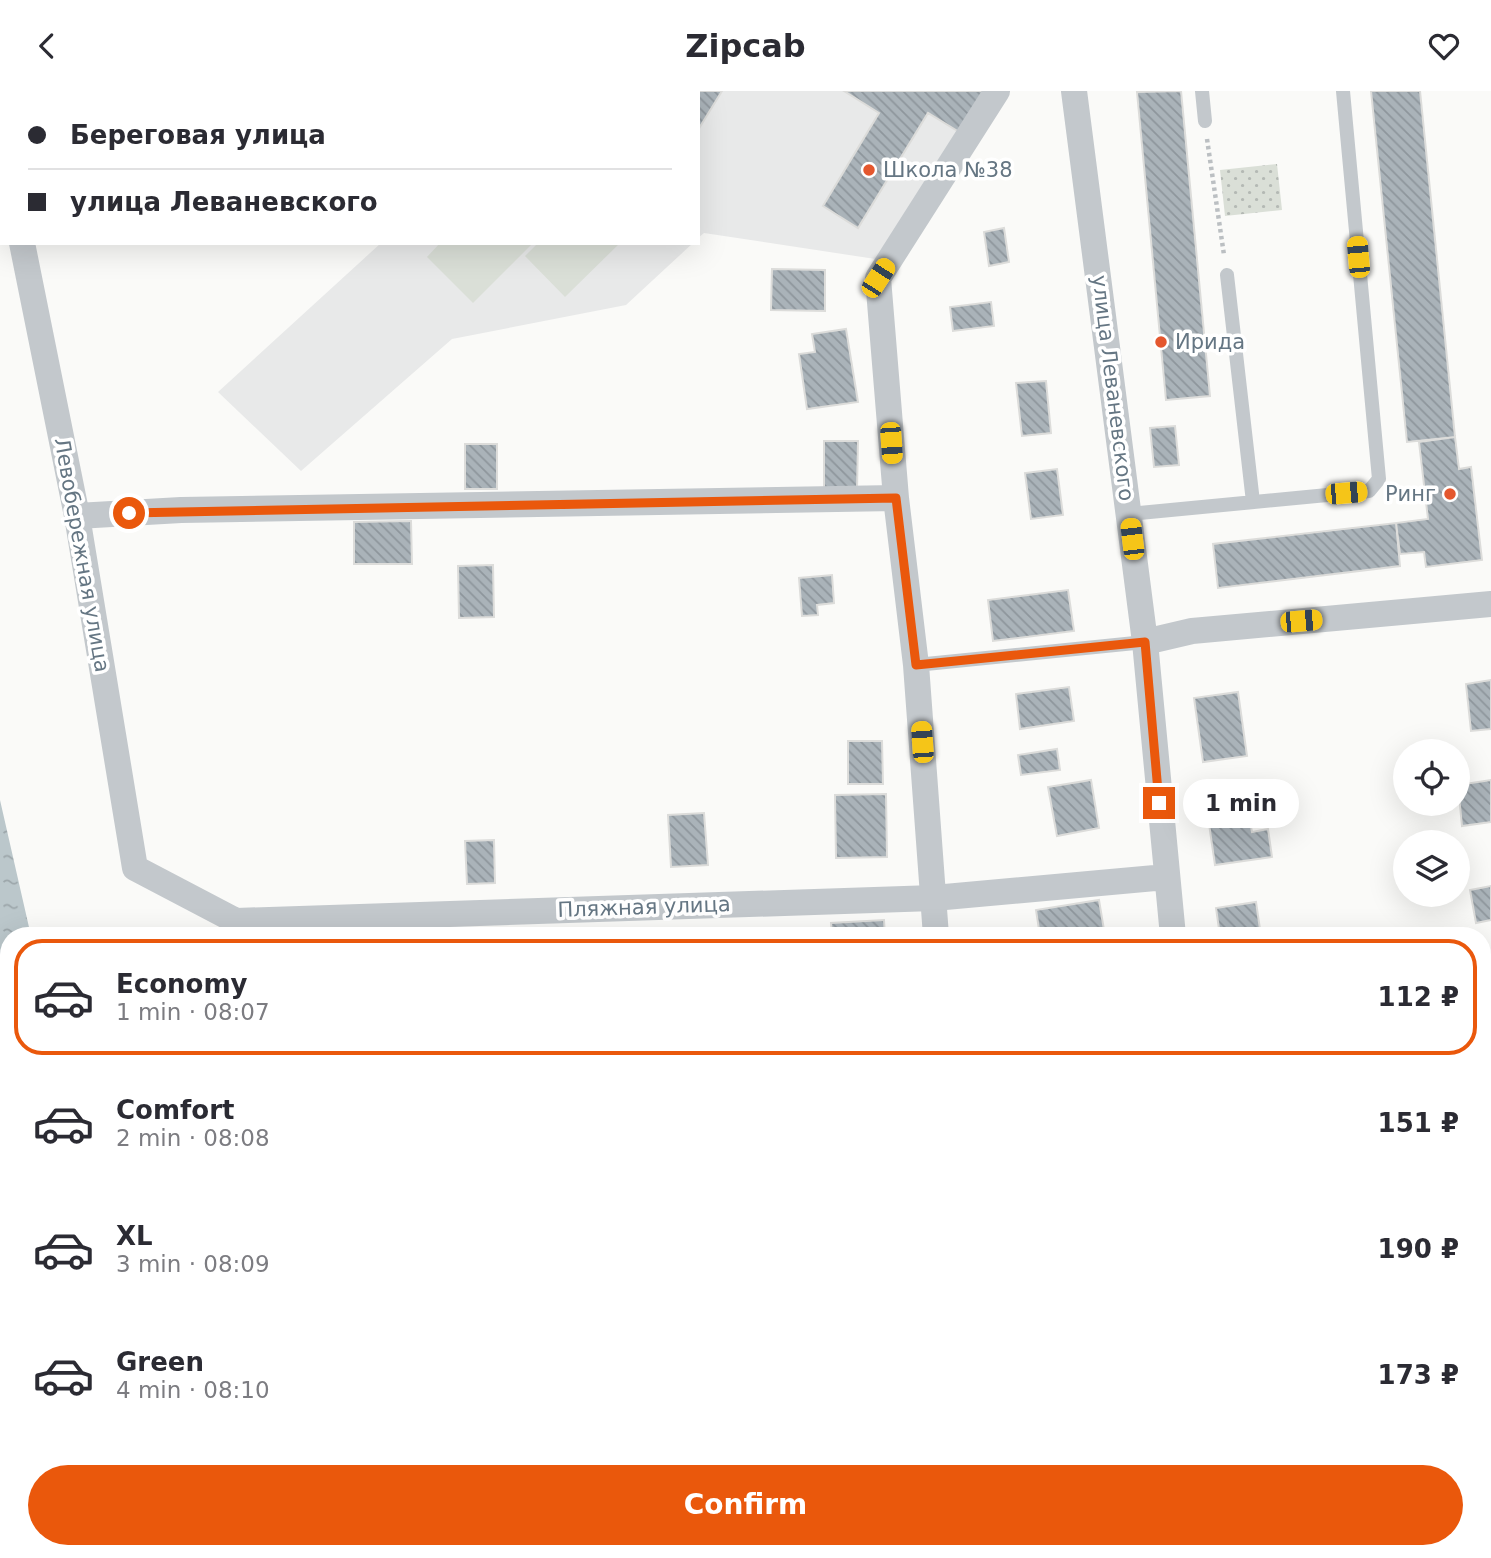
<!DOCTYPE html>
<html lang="en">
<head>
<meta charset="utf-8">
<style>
  :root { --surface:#fff; --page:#f2f2f3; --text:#2b2b33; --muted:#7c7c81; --line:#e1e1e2; --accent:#ea580c }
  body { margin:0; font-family:"DejaVu Sans",sans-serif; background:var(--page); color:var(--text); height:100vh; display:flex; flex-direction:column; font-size:26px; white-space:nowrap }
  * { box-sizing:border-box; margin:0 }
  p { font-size:23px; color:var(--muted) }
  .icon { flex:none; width:38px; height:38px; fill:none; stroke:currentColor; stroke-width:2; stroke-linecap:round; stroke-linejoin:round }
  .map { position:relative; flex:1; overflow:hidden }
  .side { position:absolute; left:0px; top:836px; width:1491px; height:632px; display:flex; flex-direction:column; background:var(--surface); border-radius:28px 28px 0 0; box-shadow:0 7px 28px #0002 }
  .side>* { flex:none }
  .banner { position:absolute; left:0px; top:0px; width:700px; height:154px; box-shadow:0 7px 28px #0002; display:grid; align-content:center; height:154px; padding:0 28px; background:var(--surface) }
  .controls { position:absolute; left:1393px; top:648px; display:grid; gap:14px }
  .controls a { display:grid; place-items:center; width:77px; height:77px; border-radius:50%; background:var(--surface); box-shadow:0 7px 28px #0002; font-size:35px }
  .end { position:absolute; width:32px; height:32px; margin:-16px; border:9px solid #ea580c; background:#fff; box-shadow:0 0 0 4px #fff }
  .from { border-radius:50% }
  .bubble { position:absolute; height:49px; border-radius:24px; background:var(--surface); box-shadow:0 7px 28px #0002; font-size:23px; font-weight:800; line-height:49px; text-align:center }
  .car { position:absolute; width:21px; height:42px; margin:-21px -10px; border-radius:9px; box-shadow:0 0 5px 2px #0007; background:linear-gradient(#f5c518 24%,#345 0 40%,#f5c518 0 76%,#345 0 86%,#f5c518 0) }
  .banner b { display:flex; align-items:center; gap:24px; height:66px; font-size:26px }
  .banner b+b { border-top:2px solid var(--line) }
  .banner i { width:18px; height:18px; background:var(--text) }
  ul { padding:12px 0 0; list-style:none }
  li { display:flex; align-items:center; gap:21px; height:116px; margin:0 14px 10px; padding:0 14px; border:4px solid transparent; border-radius:28px }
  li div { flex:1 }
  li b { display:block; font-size:26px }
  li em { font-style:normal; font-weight:800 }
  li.current { border-color:var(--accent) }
  li>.icon { width:63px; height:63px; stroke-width:1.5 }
  .action { display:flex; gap:14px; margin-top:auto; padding:14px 28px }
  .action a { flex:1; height:80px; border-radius:42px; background:var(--accent); color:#fff; font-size:28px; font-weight:800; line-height:80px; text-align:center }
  header { display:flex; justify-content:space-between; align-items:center; height:91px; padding:0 28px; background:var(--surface); font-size:32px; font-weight:800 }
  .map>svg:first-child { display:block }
  .built { fill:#e8e9e9 }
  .grass { fill:url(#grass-dots) }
  .pitch { fill:#dadfd7 }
  .water { fill:url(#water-ripples) }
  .building { fill:url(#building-back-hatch); stroke:#dcdcda; stroke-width:2 }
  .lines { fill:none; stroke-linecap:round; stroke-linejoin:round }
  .path { stroke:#bbbfc2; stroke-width:4.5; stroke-dasharray:3.5 3.5; stroke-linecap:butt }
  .service { stroke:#c3c8cc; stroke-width:14 }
  .minor { stroke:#c3c8cc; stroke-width:26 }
  .route { stroke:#ea580c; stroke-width:9 }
  .poi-dot { fill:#e4572e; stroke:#fff; stroke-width:2.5 }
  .labels { text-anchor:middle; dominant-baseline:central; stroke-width:7; stroke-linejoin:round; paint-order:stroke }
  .poi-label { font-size:21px; fill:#657683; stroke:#fff; text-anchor:start }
  .street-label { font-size:21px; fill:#657683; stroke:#fff }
</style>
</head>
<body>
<header><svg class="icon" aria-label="back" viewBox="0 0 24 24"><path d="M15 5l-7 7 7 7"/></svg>Zipcab<svg class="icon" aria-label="heart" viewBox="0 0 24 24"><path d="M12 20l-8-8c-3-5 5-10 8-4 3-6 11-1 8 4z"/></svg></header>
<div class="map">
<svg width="1491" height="1467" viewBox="0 0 1491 1467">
  <defs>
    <pattern id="grass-dots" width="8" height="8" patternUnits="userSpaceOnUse" patternTransform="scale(1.75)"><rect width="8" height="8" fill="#dadfd7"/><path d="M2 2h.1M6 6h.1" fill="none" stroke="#b4b9b4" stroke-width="1.8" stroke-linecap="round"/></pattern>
    <pattern id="water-ripples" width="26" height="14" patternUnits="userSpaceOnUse" patternTransform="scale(1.75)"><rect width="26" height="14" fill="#bbc7cb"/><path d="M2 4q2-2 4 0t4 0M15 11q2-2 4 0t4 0" fill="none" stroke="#9ca6aa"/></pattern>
    <pattern id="building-back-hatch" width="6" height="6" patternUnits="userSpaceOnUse" patternTransform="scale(1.75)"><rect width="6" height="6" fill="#aab3b9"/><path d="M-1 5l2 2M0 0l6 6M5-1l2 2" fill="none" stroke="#8e969c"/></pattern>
  </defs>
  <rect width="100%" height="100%" fill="#fafaf8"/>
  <path class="built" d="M546 0H992L882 169 704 142 698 147V2H544Z
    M381 152H693L626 214 452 248 301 380 218 301Z"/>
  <path class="grass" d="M1277 73 1282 119 1225 125 1220 79Z"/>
  <path class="pitch" d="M440 152H533L473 212 427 166Z
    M538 152H620L565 206 525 165Z"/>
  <path class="water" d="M0 709 31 845H9V1454L3 1467H0Z"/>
  <path class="building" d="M18 0H180L14 2Z
    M671 0H722L698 39V2Z
    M844 0H991L964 44 928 22 858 137 823 115 879 22Z
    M1181 0 1210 305 1166 309 1137 1Z
    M1371 0H1420L1455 346 1407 351Z
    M1004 137 1009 171 989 175 984 141Z
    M772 178 825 179V220L771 219Z
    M991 211 994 235 953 240 950 216Z
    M846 238 858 311 807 318 799 263 815 261 812 243Z
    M1046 290 1051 342 1022 345 1016 292Z
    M1175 335 1179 374 1154 376 1150 337Z
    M1455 346 1459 378 1471 376 1482 469 1426 476 1424 461 1400 463 1396 432 1428 428 1419 351Z
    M824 350H858L857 399H824Z
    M465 353H497V398H465Z
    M1057 378 1063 424 1031 428 1025 382Z
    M411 430 412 473H354V431Z
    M1396 432 1400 475 1218 497 1213 453Z
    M493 474 494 526 459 527 458 475Z
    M832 484 834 512 817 514 818 524 802 525 799 487Z
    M1068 499 1074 540 993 550 988 509Z
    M1491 589V638L1471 640 1466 593Z
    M1069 596 1074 630 1020 638 1016 603Z
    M1238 601 1247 665 1203 671 1194 607Z
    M848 650H882L883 693H848Z
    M1057 658 1060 679 1021 684 1018 664Z
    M1091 689 1099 737 1057 745 1048 696Z
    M1491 689V731L1462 735 1458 694Z
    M886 703 887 766 836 767 835 704Z
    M1248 720 1252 741 1268 738 1272 766 1215 774 1208 726Z
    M704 722 708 774 671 776 668 724Z
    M494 749 495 792 467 793 465 750Z
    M1491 795V829L1476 832 1470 799Z
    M1099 809 1105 845H1040L1036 819Z
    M1256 811 1261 845H1220L1216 817Z
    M884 829 885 845H832L831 832Z
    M1490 1115 1491 1199 1482 1201V1116Z
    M368 1460H416V1467H368Z
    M697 1460H737V1464L697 1466Z
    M1123 1460H1175L1176 1467H1124Z"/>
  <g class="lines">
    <path class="path" d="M1207 48 1224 164"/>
    <path class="service" d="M218 0 219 2
      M342 0 344 2
      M1202 0 1205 30
      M284 2 288 0
      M1227 184 1253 411
      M1129 423 1369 400 1379 388 1343 0
      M916 574 1145 551
      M358 1460V1467
      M56 1467 58 1460"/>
    <path class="minor" d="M1074 0 1145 551 1173 845
      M0 98 2 101
      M22 152 77 425 135 777 236 830 934 807 1166 786
      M77 425 181 419 896 407
      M1145 551 1192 540 1491 513
      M936 845 916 574 896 407 878 187 997 0
      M1482 1062H1491
      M564 1460 566 1467
      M973 1460V1467
      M1242 1460 1243 1467"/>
  </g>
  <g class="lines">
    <path class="route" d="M129 422 896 407 916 574 1145 551 1159 712"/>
  </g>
  <g class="poi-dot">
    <circle cx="869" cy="79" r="7"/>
    <circle cx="1161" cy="251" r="7"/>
    <circle cx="1450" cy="403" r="7"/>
  </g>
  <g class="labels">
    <g class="poi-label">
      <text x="883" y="79">Школа №38</text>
      <text x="1175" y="251">Ирида</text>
      <text x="1436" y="403" text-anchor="end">Ринг</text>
    </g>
    <g class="street-label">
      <text transform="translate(1113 297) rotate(83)">улица Леваневского</text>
      <text transform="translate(82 464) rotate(80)">Левобережная улица</text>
      <text transform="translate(644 816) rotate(-2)">Пляжная улица</text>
    </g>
  </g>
</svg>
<div class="controls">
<a><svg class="icon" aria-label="locate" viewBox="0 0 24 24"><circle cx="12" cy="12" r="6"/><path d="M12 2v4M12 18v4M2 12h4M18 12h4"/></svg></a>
<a><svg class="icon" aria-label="layers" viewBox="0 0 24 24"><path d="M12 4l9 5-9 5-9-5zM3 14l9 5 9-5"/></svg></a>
</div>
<i class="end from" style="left:129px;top:422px"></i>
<i class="end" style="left:1159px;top:712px"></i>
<div class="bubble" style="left:1183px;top:688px;width:116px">1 min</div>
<i class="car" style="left:1358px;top:166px;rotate:355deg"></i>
<i class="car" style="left:878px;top:187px;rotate:33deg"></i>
<i class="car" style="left:891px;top:352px;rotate:176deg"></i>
<i class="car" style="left:1346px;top:402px;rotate:85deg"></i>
<i class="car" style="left:1132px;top:448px;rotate:353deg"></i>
<i class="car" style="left:1301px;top:530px;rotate:85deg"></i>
<i class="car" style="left:922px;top:651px;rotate:356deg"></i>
<div class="banner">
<b><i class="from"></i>Береговая улица</b>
<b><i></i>улица Леваневского</b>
</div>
<section class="side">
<ul>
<li class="current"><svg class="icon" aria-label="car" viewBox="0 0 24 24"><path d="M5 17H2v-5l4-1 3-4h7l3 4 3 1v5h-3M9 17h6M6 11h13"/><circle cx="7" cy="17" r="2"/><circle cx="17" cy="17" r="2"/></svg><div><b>Economy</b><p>1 min · 08:07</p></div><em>112 ₽</em></li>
<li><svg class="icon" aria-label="car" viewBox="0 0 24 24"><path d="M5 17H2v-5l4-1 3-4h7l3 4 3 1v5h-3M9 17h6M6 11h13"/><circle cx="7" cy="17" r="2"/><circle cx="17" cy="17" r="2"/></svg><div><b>Comfort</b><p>2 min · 08:08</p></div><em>151 ₽</em></li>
<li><svg class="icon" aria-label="car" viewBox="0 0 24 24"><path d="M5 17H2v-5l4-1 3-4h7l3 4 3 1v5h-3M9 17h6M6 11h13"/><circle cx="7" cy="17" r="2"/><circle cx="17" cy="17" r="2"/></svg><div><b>XL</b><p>3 min · 08:09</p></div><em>190 ₽</em></li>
<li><svg class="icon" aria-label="car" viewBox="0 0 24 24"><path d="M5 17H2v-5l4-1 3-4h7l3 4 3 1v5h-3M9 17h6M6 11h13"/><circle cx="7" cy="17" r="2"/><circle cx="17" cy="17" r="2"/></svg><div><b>Green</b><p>4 min · 08:10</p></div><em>173 ₽</em></li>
</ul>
<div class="action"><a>Confirm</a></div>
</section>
</div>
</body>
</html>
